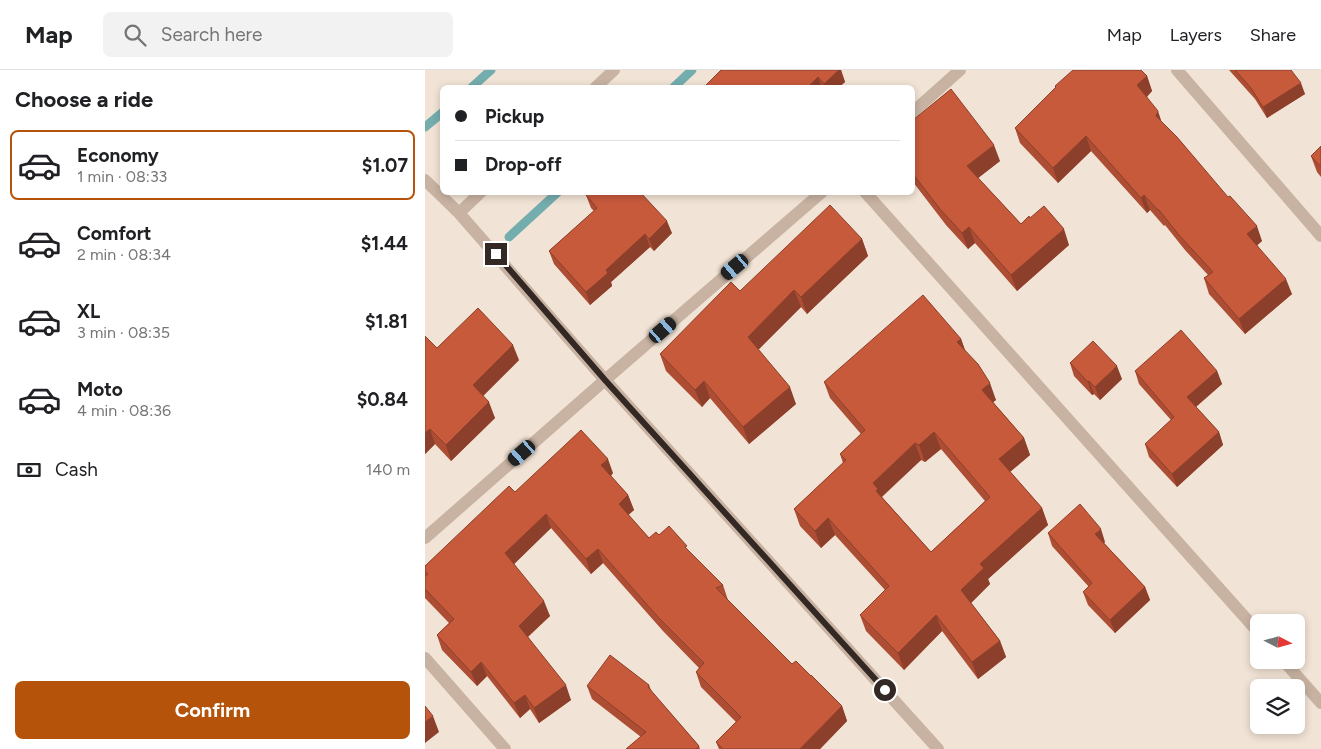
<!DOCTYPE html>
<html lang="en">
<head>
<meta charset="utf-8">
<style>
  :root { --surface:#fff; --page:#f2f2f2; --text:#202124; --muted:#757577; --line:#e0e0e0; --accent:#b45309 }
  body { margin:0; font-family:Figtree,sans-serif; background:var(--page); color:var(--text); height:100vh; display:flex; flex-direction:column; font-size:19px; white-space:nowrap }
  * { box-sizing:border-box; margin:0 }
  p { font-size:16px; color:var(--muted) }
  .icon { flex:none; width:28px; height:28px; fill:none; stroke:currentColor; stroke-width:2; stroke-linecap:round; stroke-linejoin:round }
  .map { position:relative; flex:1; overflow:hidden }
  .sheet { display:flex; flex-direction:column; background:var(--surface); width:425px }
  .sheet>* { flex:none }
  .guide { position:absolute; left:15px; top:15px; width:475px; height:110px; border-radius:8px; box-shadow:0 2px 8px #0003; display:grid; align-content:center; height:110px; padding:0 15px; background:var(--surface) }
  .needle { width:32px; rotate:96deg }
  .fabs { position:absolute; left:825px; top:544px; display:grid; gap:10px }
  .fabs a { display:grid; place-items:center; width:55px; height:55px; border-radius:8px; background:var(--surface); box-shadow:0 2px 8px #0003; font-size:25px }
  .end { position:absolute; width:22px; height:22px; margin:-11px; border:6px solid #332824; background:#fff; box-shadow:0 0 0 2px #fff }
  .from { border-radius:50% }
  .car { position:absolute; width:15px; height:30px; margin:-15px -8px; border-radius:6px; box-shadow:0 0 4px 1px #0007; background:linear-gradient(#222 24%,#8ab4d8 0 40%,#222 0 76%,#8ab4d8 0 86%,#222 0) }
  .guide b { display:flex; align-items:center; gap:18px; height:48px; font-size:19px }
  .guide b+b { border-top:1px solid var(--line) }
  .guide i { width:12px; height:12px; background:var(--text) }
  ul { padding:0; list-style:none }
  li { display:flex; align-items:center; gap:15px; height:70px; margin:0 10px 8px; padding:0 5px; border:2px solid transparent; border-radius:8px }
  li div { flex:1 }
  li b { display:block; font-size:19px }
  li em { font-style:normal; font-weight:700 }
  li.current { border-color:var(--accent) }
  li>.icon { width:45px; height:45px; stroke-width:1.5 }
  h2 { padding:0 15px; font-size:22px; line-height:60px }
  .pay { display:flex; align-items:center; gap:12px; height:55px; padding:0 15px; font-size:19px }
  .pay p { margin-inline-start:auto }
  .action { display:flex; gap:10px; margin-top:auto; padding:10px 15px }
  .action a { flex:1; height:58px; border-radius:8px; background:var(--accent); color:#fff; font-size:20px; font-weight:700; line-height:58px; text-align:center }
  header { display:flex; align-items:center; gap:30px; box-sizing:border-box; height:70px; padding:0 25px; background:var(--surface); border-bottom:1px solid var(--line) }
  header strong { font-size:24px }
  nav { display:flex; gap:28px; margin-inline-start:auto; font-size:18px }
  .search { width:350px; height:45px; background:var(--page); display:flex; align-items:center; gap:12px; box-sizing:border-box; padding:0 18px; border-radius:8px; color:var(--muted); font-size:19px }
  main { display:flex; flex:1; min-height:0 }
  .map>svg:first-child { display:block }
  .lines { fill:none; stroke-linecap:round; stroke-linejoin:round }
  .stream { stroke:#74adae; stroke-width:9 }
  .minor { stroke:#c8b2a2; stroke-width:12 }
  .wall { fill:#ac4d34; fill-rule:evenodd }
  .shaded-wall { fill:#8c3f2a }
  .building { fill:#c85a3c; stroke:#8c3f2a; fill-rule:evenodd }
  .route { stroke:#332824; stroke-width:6 }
</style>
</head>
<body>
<header>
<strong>Map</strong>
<div class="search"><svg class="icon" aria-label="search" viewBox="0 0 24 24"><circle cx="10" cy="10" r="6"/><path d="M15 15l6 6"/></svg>Search here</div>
<nav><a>Map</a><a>Layers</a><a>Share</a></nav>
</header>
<main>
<section class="sheet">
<h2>Choose a ride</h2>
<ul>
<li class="current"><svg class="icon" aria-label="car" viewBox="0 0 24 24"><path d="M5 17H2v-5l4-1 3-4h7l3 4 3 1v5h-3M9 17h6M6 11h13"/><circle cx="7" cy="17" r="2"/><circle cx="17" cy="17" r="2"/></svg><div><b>Economy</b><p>1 min · 08:33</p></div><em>$1.07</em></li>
<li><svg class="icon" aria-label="car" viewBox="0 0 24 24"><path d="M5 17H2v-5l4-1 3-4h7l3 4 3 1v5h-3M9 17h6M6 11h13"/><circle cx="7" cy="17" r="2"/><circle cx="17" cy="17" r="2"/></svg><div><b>Comfort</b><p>2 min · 08:34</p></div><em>$1.44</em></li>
<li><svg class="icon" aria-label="car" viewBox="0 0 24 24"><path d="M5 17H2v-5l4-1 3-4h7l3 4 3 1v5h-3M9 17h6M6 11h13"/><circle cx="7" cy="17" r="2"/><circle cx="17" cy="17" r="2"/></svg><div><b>XL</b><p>3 min · 08:35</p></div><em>$1.81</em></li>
<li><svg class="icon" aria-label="car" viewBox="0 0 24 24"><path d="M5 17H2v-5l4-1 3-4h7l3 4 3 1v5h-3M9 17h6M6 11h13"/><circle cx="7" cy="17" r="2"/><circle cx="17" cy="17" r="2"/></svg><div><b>Moto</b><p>4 min · 08:36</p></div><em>$0.84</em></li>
</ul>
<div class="pay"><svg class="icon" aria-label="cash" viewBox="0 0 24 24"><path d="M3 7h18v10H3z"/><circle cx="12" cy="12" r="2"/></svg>Cash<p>140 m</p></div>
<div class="action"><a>Confirm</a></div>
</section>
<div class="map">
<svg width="896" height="679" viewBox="0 0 896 679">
  <rect width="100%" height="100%" fill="#f1e3d5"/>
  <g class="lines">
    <path class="stream" d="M46 18 66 0
      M248 18 267 0
      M0 57 18 42
      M84 167 133 122"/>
    <path class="minor" d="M752 0 896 166
      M170 18 189 0
      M488 42 535 0
      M0 110 34 143 180 310 513 679
      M440 122 834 563
      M34 143 56 122
      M0 468 180 310 397 122
      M0 588 80 679
      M858 590 896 633"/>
  </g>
  <path class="wall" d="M296 0H416L420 12 413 18H278Z
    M804 0H866L880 24 842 48 830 29Z
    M722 6 727 21 722 27 736 51 837 171 832 175 867 224 820 264 784 224 779 208 783 205 760 180 740 155 739 156 725 140 722 143 666 81 633 113 595 73 590 58 631 17 630 16Z
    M488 50 575 91 553 108 596 154 644 175 592 221 550 173 543 179 521 155 488 112Z
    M896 76V107L892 102 886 86Z
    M161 125 247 163 229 181 225 177 186 212 187 216 165 235 129 194 124 181 169 141 166 138Z
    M437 169 443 186 382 244 376 237 333 280 371 334 324 374 285 328 277 337 241 301 235 284 315 221Z
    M0 266 12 278 94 290 58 326 70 348 26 391 10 374 0 384Z
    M536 269 540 280 571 330 568 332 599 368 605 385 585 402 617 438 623 455 563 509 565 514 546 533 575 571 581 587 553 609 517 561 479 600 441 561 435 545 460 520 410 465 396 478 375 456 369 439 418 393 415 384 436 364 405 328 399 312ZM516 379 560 431 506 482 457 427 496 390 500 392Z
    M645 293 697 309 675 330 669 324 667 325 649 306Z
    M710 301H792L797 314 771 337 794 362 798 375 752 417 724 387 720 374 746 350 714 314Z
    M188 403 186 406 203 425 209 440 203 445 224 468 234 465 264 481 298 515 303 530 367 594 417 636 422 651 395 679H294L291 672 311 652 276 617 271 602 274 598 238 561 178 493 166 504 126 458 89 494 125 546 103 567 146 630 114 653 105 639 95 648 62 606 52 616 17 580 12 565 24 553 0 528V496L90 422Z
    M623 463 680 472 679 473 720 517 725 530 690 563 663 535 658 522 664 517 627 476Z
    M224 615 227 622 274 676 275 679H201L216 667 167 629 162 616Z"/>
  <path class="shaded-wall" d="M414 0H416L420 12 413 18H400L399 14Z
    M722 6 727 21 718 30 712 15Z
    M393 7 397 18H382Z
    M876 13 880 24 842 48 838 37Z
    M733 41 738 56 731 46Z
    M661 66 666 81 633 113 628 98Z
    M569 75 575 91 548 112 542 96Z
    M719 125 725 140 722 143 716 128Z
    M242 151 247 163 229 181 224 169Z
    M832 156 837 171 828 179 822 164Z
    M544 157 550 173 543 179 537 163Z
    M639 159 644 175 592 221 586 205Z
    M220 164 225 177 186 212 187 216 165 235 161 222 181 200Z
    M437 169 443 186 382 244 376 227Z
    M861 209 867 224 820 264 814 249Z
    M369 220 376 237 329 284 323 267Z
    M536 269 542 286 532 272Z
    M88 275 94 290 53 331 48 315Z
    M692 296 697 309 675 330 670 317Z
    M792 301 797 314 767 340 762 327Z
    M279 311 285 328 277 337 270 320Z
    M664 311 669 324 667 325 663 312Z
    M565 313 571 330 563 336 557 320Z
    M365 317 371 334 324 374 318 357Z
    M64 332 70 348 26 391 21 375Z
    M5 359 10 374 0 384V363Z
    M509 362 516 379 500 392 494 375Z
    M794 362 798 375 752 417 747 404Z
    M599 368 605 385 580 406 574 389Z
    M490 373 496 390 456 427 457 438 448 413Z
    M183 389 188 403 182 410 176 395Z
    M203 425 209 440 199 449 194 434Z
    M617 438 623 455 563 509 565 514 542 537 536 520 555 494Z
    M121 444 126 458 85 498 80 483Z
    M403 448 410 465 396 478 390 461Z
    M676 459 680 472 675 477 670 464Z
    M173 479 178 493 166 504 161 489Z
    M720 517 725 530 690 563 685 550Z
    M119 531 125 546 99 570 94 556Z
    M511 545 517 561 479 600 473 583Z
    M575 571 581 587 553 609 547 592Z
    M56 592 62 606 52 616 46 602Z
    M141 615 146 630 114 653 109 638Z
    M100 625 105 639 95 648 89 633Z
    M417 636 422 651 395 679H375Z
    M8 646 14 662 0 673V652Z"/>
  <path class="building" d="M296 0H414L399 14 393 7 382 18H278Z
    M648 0H716L722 6 712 15 733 41 731 46 752 67 803 127 805 126 832 156 822 164 861 209 814 249 779 208 788 202 754 165 734 140H733L719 125 716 128 661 66 628 98 590 58 631 17 630 16Z
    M810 0H866L876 13 838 37 826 18Z
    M526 19 569 75 542 96 596 154 604 146 605 148 619 136 639 159 586 205 544 157 537 163 515 139 488 104V50Z
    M896 76V97L886 86Z
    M164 122H215L242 151 224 169 220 164 181 200 183 203 161 222 124 181 172 138 161 125Z
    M405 135 437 169 376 227 369 220 323 267 365 317 318 357 279 311 270 320 235 284 306 212 315 221Z
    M498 225 536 269 532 272 553 294 565 313 557 320 599 368 574 389 617 438 555 494 559 498 536 520 575 571 547 592 511 545 473 583 435 545 464 516 403 448 390 461 369 439 421 390 415 384 440 360 399 312ZM509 362 565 427 506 482 451 421 453 419 448 413 490 373 494 375Z
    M53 238 88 275 48 315 64 332 21 375 5 359 0 363V266L12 278Z
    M756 260 792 301 762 327 794 362 747 404 720 374 749 347 710 301Z
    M668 271 692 296 670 317 664 311 663 312 645 293Z
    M156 360 183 389 176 395 203 425 194 434 224 468 231 462 234 465 244 456 262 476 260 477 298 515 291 518 367 594 371 591 386 606V605L417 636 375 679H298L291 672 316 647 271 602 279 593 233 547 173 479 161 489 121 444 80 483 119 531 94 556 141 615 109 638 100 625 89 633 56 592 46 602 12 565 29 549 0 519V506L3 504 0 501V496L84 416 90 422Z
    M655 434 676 459 670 464 720 517 685 550 658 522 667 513 623 463Z
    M185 585 224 615 223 617 274 676 271 679H201L221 662 162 616Z
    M0 636 8 646 0 652Z"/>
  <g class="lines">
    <path class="route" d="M71 184 180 310 460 620"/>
  </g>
</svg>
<div class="fabs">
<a><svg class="needle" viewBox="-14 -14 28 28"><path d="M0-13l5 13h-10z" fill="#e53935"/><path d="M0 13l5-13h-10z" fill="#757577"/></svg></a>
<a><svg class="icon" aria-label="layers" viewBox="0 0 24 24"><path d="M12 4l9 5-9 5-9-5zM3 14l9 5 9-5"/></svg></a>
</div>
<i class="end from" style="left:460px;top:620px"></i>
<i class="end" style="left:71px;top:184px"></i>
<i class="car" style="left:310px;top:197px;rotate:230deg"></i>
<i class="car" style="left:238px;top:260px;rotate:49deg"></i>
<i class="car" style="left:97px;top:383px;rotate:229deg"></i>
<div class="guide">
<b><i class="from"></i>Pickup</b>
<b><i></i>Drop-off</b>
</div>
</div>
</main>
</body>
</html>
